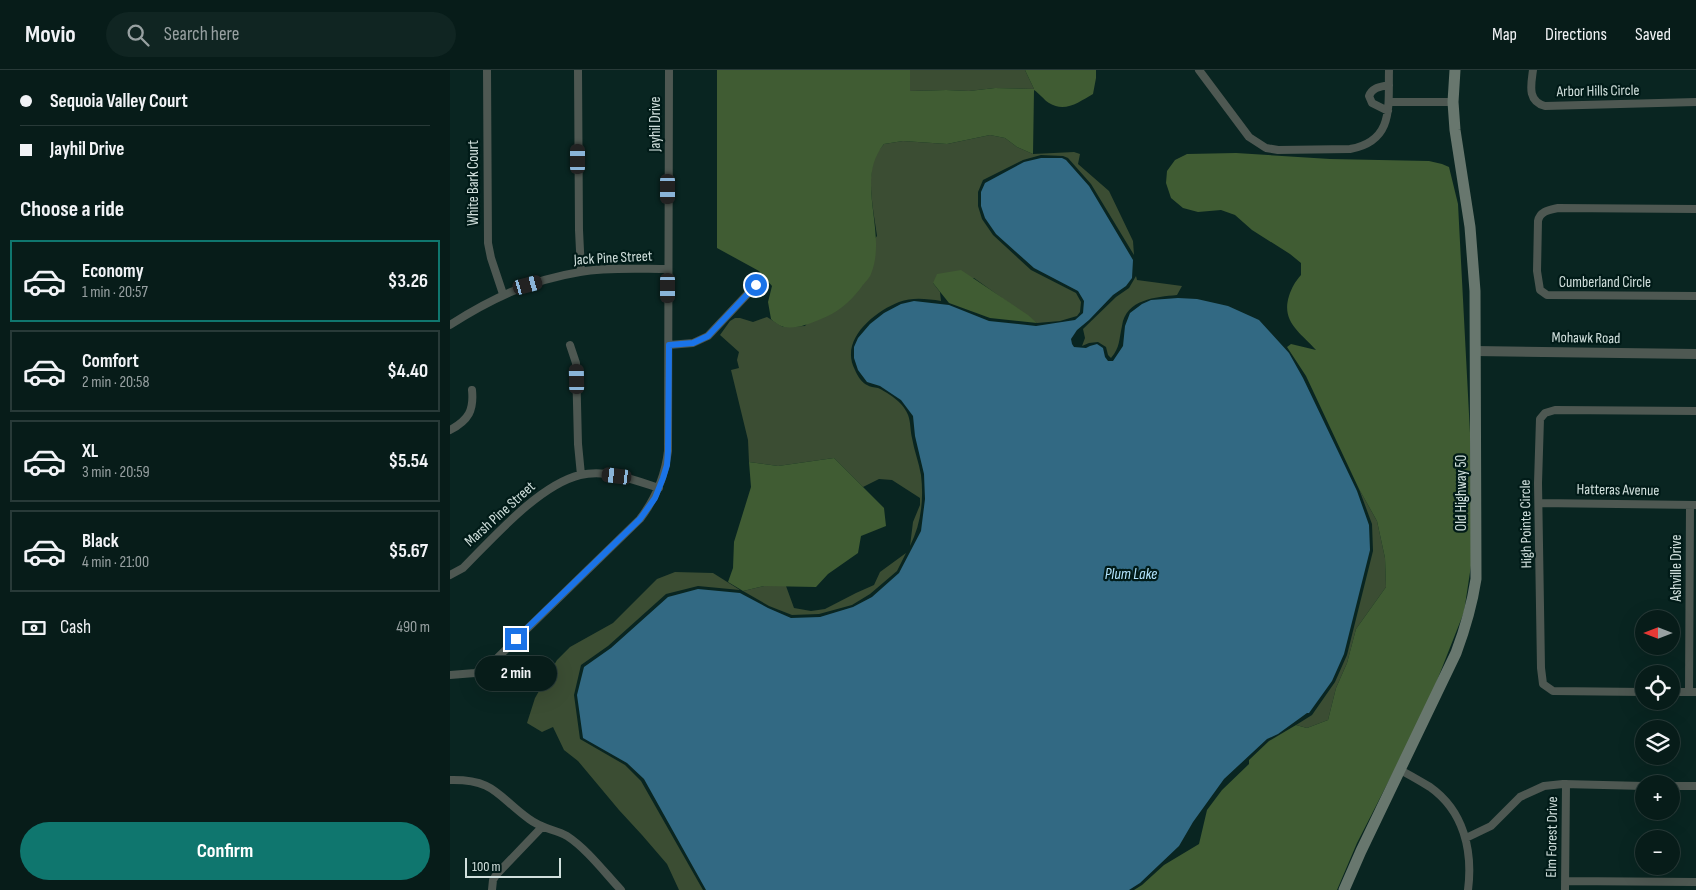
<!DOCTYPE html>
<html lang="en">
<head>
<meta charset="utf-8">
<style>
  :root { --surface:#071c19; --page:#102522; --text:#f1f3f6; --muted:#98a1a2; --line:#283a38; --accent:#0f766e }
  body { margin:0; font-family:"Sofia Sans Condensed",sans-serif; background:var(--page); color:var(--text); height:100vh; display:flex; flex-direction:column; font-size:19px; white-space:nowrap }
  * { box-sizing:border-box; margin:0 }
  p { font-size:16px; color:var(--muted) }
  .icon { flex:none; width:28px; height:28px; fill:none; stroke:currentColor; stroke-width:2; stroke-linecap:round; stroke-linejoin:round }
  .map { position:relative; flex:1; overflow:hidden }
  .drawer { display:flex; flex-direction:column; background:var(--surface); width:450px }
  .drawer>* { flex:none }
  .banner { display:grid; align-content:center; height:110px; padding:0 20px; background:var(--surface) }
  .needle { width:32px; rotate:270deg }
  .controls { position:absolute; left:1185px; top:540px; display:grid; gap:10px }
  .controls a { display:grid; place-items:center; width:45px; height:45px; border-radius:50%; background:var(--surface); box-shadow:0 5px 20px #0002,0 0 0 1px var(--line); font-size:25px }
  .scale { position:absolute; left:15px; bottom:12px; width:96px; box-sizing:border-box; padding-left:5px; border:2px solid #d1e0dd; border-top:0; font-size:14px; line-height:18px; white-space:nowrap; color:#d1e0dd; -webkit-text-stroke:4px #011b18; paint-order:stroke }
  .end { position:absolute; width:22px; height:22px; margin:-11px; border:6px solid #1a73e8; background:#fff; box-shadow:0 0 0 2px #fff }
  .from { border-radius:50% }
  .bubble { position:absolute; height:35px; border-radius:18px; background:var(--surface); box-shadow:0 5px 20px #0002,0 0 0 1px var(--line); font-size:16px; font-weight:700; line-height:35px; text-align:center }
  .car { position:absolute; width:15px; height:30px; margin:-15px -8px; border-radius:6px; box-shadow:0 0 4px 1px #0007; background:linear-gradient(#222 24%,#8ab4d8 0 40%,#222 0 76%,#8ab4d8 0 86%,#222 0) }
  .banner b { display:flex; align-items:center; gap:18px; height:48px; font-size:19px }
  .banner b+b { border-top:1px solid var(--line) }
  .banner i { width:12px; height:12px; background:var(--text) }
  ul { padding:0; list-style:none }
  li { display:flex; align-items:center; gap:15px; height:82px; margin:0 10px 8px; padding:0 10px; border:2px solid var(--line); border-radius:0px }
  li div { flex:1 }
  li b { display:block; font-size:19px }
  li em { font-style:normal; font-weight:700 }
  li.on { border-color:var(--accent) }
  li>.icon { width:45px; height:45px; stroke-width:1.5 }
  h2 { padding:0 20px; font-size:22px; line-height:60px }
  .pay { display:flex; align-items:center; gap:12px; height:55px; padding:0 20px; font-size:19px }
  .pay p { margin-inline-start:auto }
  .cta { display:flex; gap:10px; margin-top:auto; padding:10px 20px }
  .cta a { flex:1; height:58px; border-radius:30px; background:var(--accent); color:#fff; font-size:20px; font-weight:700; line-height:58px; text-align:center }
  header { display:flex; align-items:center; gap:30px; box-sizing:border-box; height:70px; padding:0 25px; background:var(--surface); border-bottom:1px solid var(--line) }
  header strong { font-size:24px }
  nav { display:flex; gap:28px; margin-inline-start:auto; font-size:18px }
  .search { width:350px; height:45px; background:var(--page); display:flex; align-items:center; gap:12px; box-sizing:border-box; padding:0 18px; border-radius:28px; color:var(--muted); font-size:19px }
  main { display:flex; flex:1; min-height:0 }
  .map>svg:first-child { display:block }
  .green { fill:#3b4d33 }
  .forest { fill:#405c33 }
  .water { fill:#326983 }
  .lines { fill:none; stroke-linecap:round; stroke-linejoin:round }
  .minor { stroke:#4e5852; stroke-width:8 }
  .tertiary { stroke:#4e5852; stroke-width:10 }
  .secondary { stroke:#68776e; stroke-width:11 }
  .route { stroke:#1a73e8; stroke-width:6 }
  .labels { text-anchor:middle; dominant-baseline:central; stroke-width:4.5; stroke-linejoin:round; paint-order:stroke }
  .street-label { font-size:15px; fill:#d1e0dd; stroke:#011b18 }
  .water-label { font-size:16px; font-style:italic; fill:#b3e4fd; stroke:#011b18 }
</style>
</head>
<body>
<header>
<strong>Movio</strong>
<div class="search"><svg class="icon" aria-label="search" viewBox="0 0 24 24"><circle cx="10" cy="10" r="6"/><path d="M15 15l6 6"/></svg>Search here</div>
<nav><a>Map</a><a>Directions</a><a>Saved</a></nav>
</header>
<main>
<section class="drawer">
<div class="banner">
<b><i class="from"></i>Sequoia Valley Court</b>
<b><i></i>Jayhil Drive</b>
</div>
<h2>Choose a ride</h2>
<ul>
<li class="on"><svg class="icon" aria-label="car" viewBox="0 0 24 24"><path d="M5 17H2v-5l4-1 3-4h7l3 4 3 1v5h-3M9 17h6M6 11h13"/><circle cx="7" cy="17" r="2"/><circle cx="17" cy="17" r="2"/></svg><div><b>Economy</b><p>1 min · 20:57</p></div><em>$3.26</em></li>
<li><svg class="icon" aria-label="car" viewBox="0 0 24 24"><path d="M5 17H2v-5l4-1 3-4h7l3 4 3 1v5h-3M9 17h6M6 11h13"/><circle cx="7" cy="17" r="2"/><circle cx="17" cy="17" r="2"/></svg><div><b>Comfort</b><p>2 min · 20:58</p></div><em>$4.40</em></li>
<li><svg class="icon" aria-label="car" viewBox="0 0 24 24"><path d="M5 17H2v-5l4-1 3-4h7l3 4 3 1v5h-3M9 17h6M6 11h13"/><circle cx="7" cy="17" r="2"/><circle cx="17" cy="17" r="2"/></svg><div><b>XL</b><p>3 min · 20:59</p></div><em>$5.54</em></li>
<li><svg class="icon" aria-label="car" viewBox="0 0 24 24"><path d="M5 17H2v-5l4-1 3-4h7l3 4 3 1v5h-3M9 17h6M6 11h13"/><circle cx="7" cy="17" r="2"/><circle cx="17" cy="17" r="2"/></svg><div><b>Black</b><p>4 min · 21:00</p></div><em>$5.67</em></li>
</ul>
<div class="pay"><svg class="icon" aria-label="cash" viewBox="0 0 24 24"><path d="M3 7h18v10H3z"/><circle cx="12" cy="12" r="2"/></svg>Cash<p>490 m</p></div>
<div class="cta"><a>Confirm</a></div>
</section>
<div class="map">
<svg width="1246" height="820" viewBox="0 0 1246 820">
  <rect width="100%" height="100%" fill="#092521"/>
  <path class="green" d="M460 0H575L584 19 545 18 519 21 496 20 460 21Z
    M540 65 555 68 567 77 583 84 624 82 630 84 628 94 659 121 683 171 684 185 641 114 618 88 613 86 591 85 573 90 533 110 528 122V136L532 149 543 165 581 200 626 223 631 232 630 242 627 246 610 251 587 253 524 208 483 213 490 222 491 231C477 229 463 227 449 232 424 242 389 270 405 300 407 305 412 313 417 315 420 317 424 317 428 318 435 321 445 328 450 333 462 346 459 352 462 368 464 380 469 393 471 405 474 430 471 454 460 476L463 452 470 435V428L442 410 429 409 413 417 384 388 328 396 299 392 298 370 281 300 289 298 287 290 289 282 270 265 280 251 285 248H290L303 252 317 247 333 257 355 256 427 166C424 143 415 104 427 83 428 80 432 77 434 74L453 71 497 74Z
    M686 206 687 210 732 216 727 225C706 227 676 229 672 256 669 269 670 278 661 288L658 285 656 277 648 272 639 273 632 276 635 268 633 259 666 227 679 218Z
    M909 419 927 451 935 488 936 517 906 559 897 593 886 618 878 650 857 658 846 655 862 645 885 612 897 585 923 481 922 454Z
    M456 483 447 501 420 524 402 535 369 544 342 545 319 536 293 521 314 516H336L344 538 361 541 375 539 406 523 424 515 430 502Z
    M225 502 263 503 290 520 248 516 216 524 158 576 131 595 124 625 130 669 175 695 191 711 253 820H229L217 794 192 765 169 740 128 691 114 680 103 657 92 662 77 653 85 628 107 590 120 577 163 553 207 509Z"/>
  <path class="forest" d="M267 0H460V21L496 20 519 21 545 18 584 19 575 0H646V8L643 24C629 32 615 43 599 33 594 30 589 23 584 20L583 84 567 77 555 68 540 65 497 74 453 71 434 74C404 110 438 162 421 204 419 209 413 214 410 219 399 233 387 243 371 249 360 254 346 259 334 257 330 256 324 252 321 249L318 232 322 216 309 201 267 178Z
    M786 83 880 89 979 91 992 94 999 97 1008 134 1020 363 1022 489 1014 542 977 636 907 773 887 820H684L692 815 714 795 749 774 757 740 772 720 799 694V690L819 671 846 655 857 658 878 650 886 618 897 593 906 559 936 517 935 488 927 451 909 419 856 306 837 277 841 274 866 280C850 262 831 252 839 226 842 217 845 212 851 205V193L840 184 802 160 785 145 771 140 748 142 733 138 721 128 716 113 717 101 725 90 737 84Z
    M511 200 578 245 587 253 540 248 499 233 483 213 487 204Z
    M384 388 434 438 436 456 411 466 408 483 378 504 366 517 314 516 293 521 278 512 283 498 284 472 301 417 299 392 328 396Z"/>
  <path class="water" d="M591 88H612L616 90 639 116 683 190 682 208 676 216 663 225 639 250 627 260 621 269 622 274 624 277 636 278 640 276 647 274 653 278 655 287 658 291H663L673 276 675 256 680 243 692 234 701 230 728 228 747 229 778 236 809 250 839 283 853 308 907 421 919 455 920 480 894 584 882 611 859 643H857L828 664 817 669 774 709 743 752 729 776 690 813 679 820H256L194 709 177 693 133 668 127 625 134 597 161 578 218 527 248 519 290 523 318 538 341 548 370 547 403 537 422 527 449 503 471 461 475 429 474 404 465 366 463 346 451 330 430 316 417 312 408 300 404 288V277L408 268 420 254 434 243 451 234 464 231 499 235 539 251 586 256 625 250 633 243 634 231 628 221 584 198 546 164 535 148 531 136V122L535 113 574 92Z"/>
  <g class="lines">
    <path class="minor" d="M37 0 38 173 41 188 53 224
      M128 0 129 160 131 201
      M749 0 799 67 816 78 828 80 900 79C945 71 938 35 939 0
      M1083 0C1081 15 1077 31 1095 36L1246 32
      M940 32H1003
      M938 41 922 33 919 26C922 17 931 17 939 15
      M1246 139 1108 138C1099 140 1090 141 1088 151L1087 201 1090 220 1097 225 1246 226
      M0 255C42 228 81 210 130 202 158 197 189 199 218 199
      M120 275 126 293 128 374 131 405
      M219 275 243 273 258 266 306 215
      M0 360C19 350 24 340 22 320
      M1089 433 1246 435
      M0 505 13 498C43 468 89 415 130 405 157 399 184 410 209 418
      M0 605 25 603 40 595 190 449C206 428 215 407 218 381L219 0
      M1194 622 1103 621 1093 614 1091 598 1088 413 1090 349 1095 343 1105 340 1246 341
      M1221 622H1246
      M1239 622 1240 435
      M950 700C960 705 970 711 980 717 1014 741 1023 781 1018 820
      M0 710C45 709 47 726 79 749 92 759 104 759 117 766 137 779 155 803 171 820
      M1221 716H1246
      M1016 768 1041 756 1070 727 1094 716 1113 714 1194 716
      M1115 811 1246 812
      M42 820 43 810 46 805 91 758
      M1115 820 1116 714"/>
    <path class="tertiary" d="M1025 281 1246 284"/>
    <path class="secondary" d="M894 820 911 781 1006 583C1015 559 1022 535 1026 509L1025 221 1020 157 1005 60 1003 32 1005 0"/>
  </g>
  <g class="lines">
    <path class="route" d="M66 569 190 449 205 428 213 408 217 395 218 381 219 275 243 273 258 266 306 215"/>
  </g>
  <g class="labels">
    <g class="street-label">
      <text transform="translate(1148 21) rotate(-1)">Arbor Hills Circle</text>
      <text transform="translate(205 54) rotate(-90)">Jayhil Drive</text>
      <text transform="translate(23 113) rotate(-90)">White Bark Court</text>
      <text transform="translate(163 188) rotate(-3)">Jack Pine Street</text>
      <text x="1155" y="212">Cumberland Circle</text>
      <text transform="translate(1136 268) rotate(1)">Mohawk Road</text>
      <text transform="translate(1168 420) rotate(1)">Hatteras Avenue</text>
      <text transform="translate(1011 423) rotate(-90)">Old Highway 50</text>
      <text transform="translate(50 444) rotate(-42)">Marsh Pine Street</text>
      <text transform="translate(1076 454) rotate(-91)">High Pointe Circle</text>
      <text transform="translate(1226 498) rotate(-90)">Ashville Drive</text>
      <text transform="translate(1102 767) rotate(-89)">Elm Forest Drive</text>
    </g>
    <g class="water-label">
      <text x="681" y="504">Plum Lake</text>
    </g>
  </g>
</svg>
<div class="controls">
<a><svg class="needle" viewBox="-14 -14 28 28"><path d="M0-13l5 13h-10z" fill="#e53935"/><path d="M0 13l5-13h-10z" fill="#98a1a2"/></svg></a>
<a><svg class="icon" aria-label="locate" viewBox="0 0 24 24"><circle cx="12" cy="12" r="6"/><path d="M12 2v4M12 18v4M2 12h4M18 12h4"/></svg></a>
<a><svg class="icon" aria-label="layers" viewBox="0 0 24 24"><path d="M12 4l9 5-9 5-9-5zM3 14l9 5 9-5"/></svg></a>
<a>+</a>
<a>−</a>
</div>
<div class="scale">100 m</div>
<i class="end from" style="left:306px;top:215px"></i>
<i class="end" style="left:66px;top:569px"></i>
<div class="bubble" style="left:25px;top:586px;width:82px">2 min</div>
<i class="car" style="left:128px;top:89px;rotate:0deg"></i>
<i class="car" style="left:218px;top:119px;rotate:180deg"></i>
<i class="car" style="left:78px;top:215px;rotate:75deg"></i>
<i class="car" style="left:218px;top:218px;rotate:180deg"></i>
<i class="car" style="left:127px;top:309px;rotate:359deg"></i>
<i class="car" style="left:167px;top:406px;rotate:277deg"></i>
</div>
</main>
</body>
</html>
